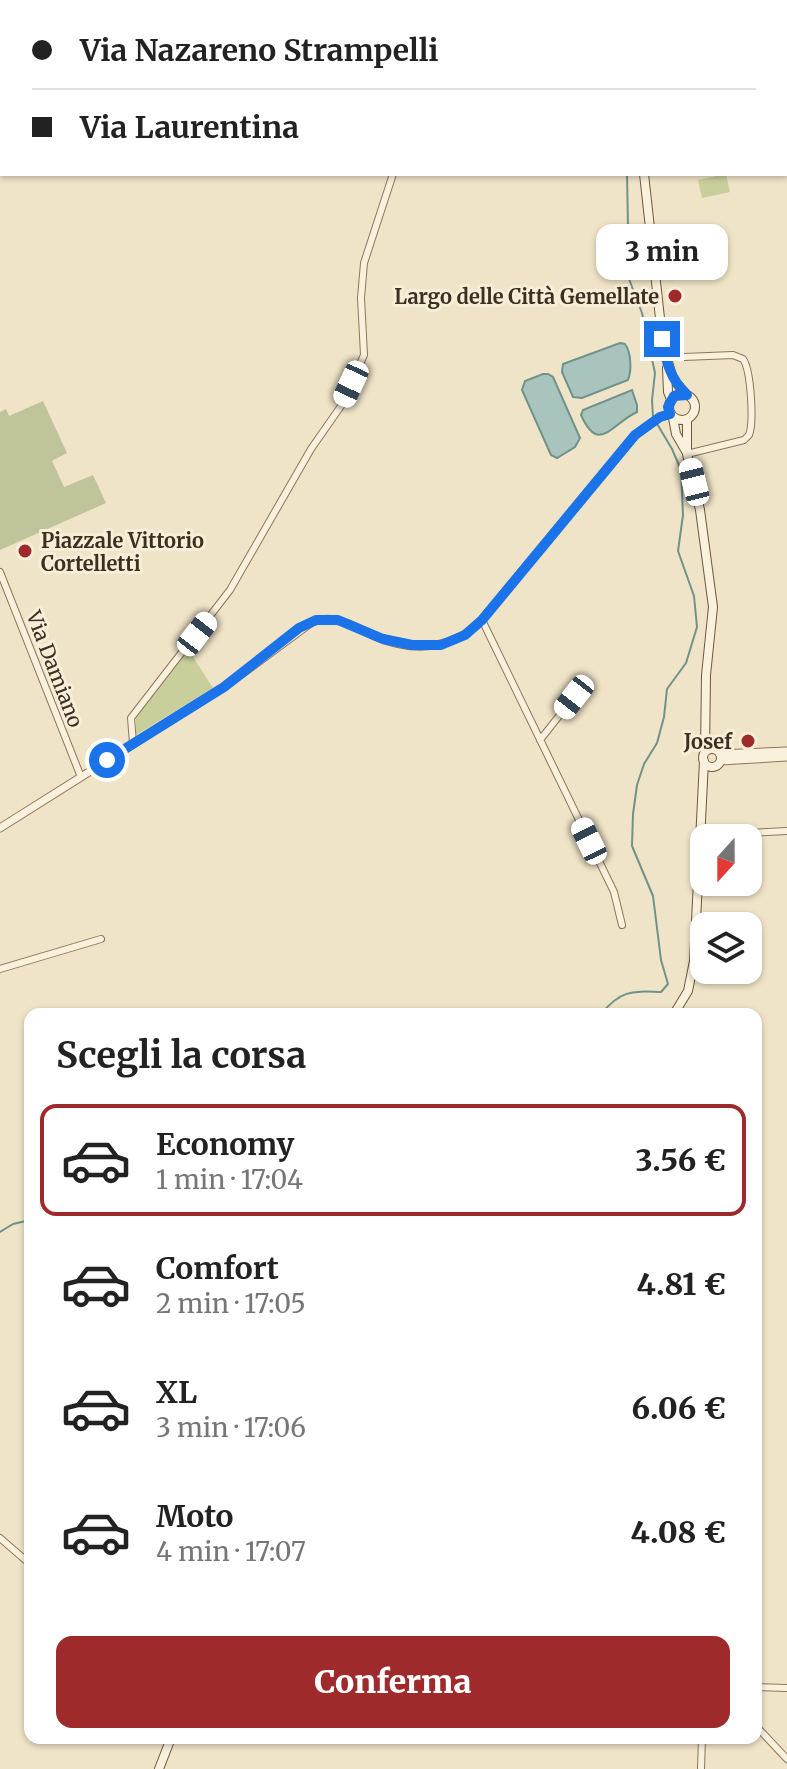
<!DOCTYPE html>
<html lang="it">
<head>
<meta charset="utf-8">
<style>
  :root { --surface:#fff; --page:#f2f2f2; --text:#222; --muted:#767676; --line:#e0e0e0; --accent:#9e2a2b }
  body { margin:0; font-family:Merriweather,serif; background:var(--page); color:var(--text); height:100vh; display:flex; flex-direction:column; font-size:30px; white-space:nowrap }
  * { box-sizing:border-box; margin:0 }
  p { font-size:26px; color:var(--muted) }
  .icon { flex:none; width:44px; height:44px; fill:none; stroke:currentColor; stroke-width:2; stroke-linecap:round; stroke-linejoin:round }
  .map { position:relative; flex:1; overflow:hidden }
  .details { position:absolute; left:24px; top:1008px; width:738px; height:736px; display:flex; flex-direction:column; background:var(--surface); border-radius:16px; box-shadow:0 2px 6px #0004 }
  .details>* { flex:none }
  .top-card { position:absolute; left:0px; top:0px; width:788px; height:176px; box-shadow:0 2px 6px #0004; display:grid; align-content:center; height:176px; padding:0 32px; background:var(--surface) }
  .needle { width:52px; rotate:201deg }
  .controls { position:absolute; left:690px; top:824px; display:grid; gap:16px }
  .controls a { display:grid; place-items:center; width:72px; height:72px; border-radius:16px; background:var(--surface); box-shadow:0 2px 6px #0004; font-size:40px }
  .end { position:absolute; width:36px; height:36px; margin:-18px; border:10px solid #1a73e8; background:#fff; box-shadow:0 0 0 4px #fff }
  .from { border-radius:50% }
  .bubble { position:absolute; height:56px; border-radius:16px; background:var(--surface); box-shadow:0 2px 6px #0004; font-size:26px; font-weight:800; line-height:56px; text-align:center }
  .car { position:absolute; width:24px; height:48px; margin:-24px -12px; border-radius:10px; box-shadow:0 0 6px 2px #0007; background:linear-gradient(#fff 24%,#345 0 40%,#fff 0 76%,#345 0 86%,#fff 0) }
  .top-card b { display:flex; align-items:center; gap:28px; height:76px; font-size:30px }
  .top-card b+b { border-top:2px solid var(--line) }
  .top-card i { width:20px; height:20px; background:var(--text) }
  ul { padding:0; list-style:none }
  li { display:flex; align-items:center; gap:24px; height:112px; margin:0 16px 12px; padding:0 16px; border:4px solid transparent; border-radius:16px }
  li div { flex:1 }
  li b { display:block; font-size:30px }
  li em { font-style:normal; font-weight:800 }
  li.on { border-color:var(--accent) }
  li>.icon { width:72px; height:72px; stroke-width:1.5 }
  h2 { padding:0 32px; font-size:36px; line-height:96px }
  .cta { display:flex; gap:16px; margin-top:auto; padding:16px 32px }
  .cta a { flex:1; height:92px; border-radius:16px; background:var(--accent); color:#fff; font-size:32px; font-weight:800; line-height:92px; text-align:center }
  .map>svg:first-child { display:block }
  .green { fill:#c9cf9b }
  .cemetery { fill:#bfc49a }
  .water { fill:#a9c4bc; stroke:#6f938a; stroke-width:2 }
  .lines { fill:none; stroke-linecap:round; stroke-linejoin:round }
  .stream { stroke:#6f938a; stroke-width:2 }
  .minor-casing { stroke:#8d765c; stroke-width:8 }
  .tertiary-casing { stroke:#8d765c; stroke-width:9 }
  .secondary-casing { stroke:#6f573f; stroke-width:10 }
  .minor { stroke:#faf1dc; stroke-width:6 }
  .tertiary { stroke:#faf1dc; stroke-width:7 }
  .secondary { stroke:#faf1dc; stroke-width:8 }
  .route { stroke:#1a73e8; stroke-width:10 }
  .poi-dot { fill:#9e2a2b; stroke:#f7eed8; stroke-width:3 }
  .labels { text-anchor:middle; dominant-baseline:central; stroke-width:6; stroke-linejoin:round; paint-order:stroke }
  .poi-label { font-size:20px; font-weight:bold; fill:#3d2e20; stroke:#f7eed8; text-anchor:end }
  .street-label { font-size:20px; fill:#3d2e20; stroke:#f7eed8 }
</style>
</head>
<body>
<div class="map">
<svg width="787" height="1769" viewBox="0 0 787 1769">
  <rect width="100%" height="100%" fill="#f0e4c8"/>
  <path class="green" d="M726 174 730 192 702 198 698 180Z
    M190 647 194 651 192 655 213 688 136 735V716Z"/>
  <path class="cemetery" d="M43 401 67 453 52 461 64 487 93 475 106 503 0 550V412L6 409 9 416Z"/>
  <path class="water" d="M620 343 625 344C631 352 632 370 628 380L582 398 573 397 562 372 563 364Z
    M543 374H548L553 377 580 438 575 447 557 458 551 455 522 390 525 381Z
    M632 390 637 405V412C611 424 599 455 581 415L583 410Z"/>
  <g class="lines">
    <path class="stream" d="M45 2 47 0
      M523 2V0
      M0 19H2
      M601 1014C621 990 631 991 661 992L668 984 661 960 653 896 632 846 633 814 637 785 644 764 657 743 664 717 667 689 686 663 697 627 694 596 678 551 683 515 681 470 672 449 653 417 652 400 655 373 642 313 629 279 627 174
      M0 1232 13 1224 30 1220"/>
    <defs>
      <path id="minor" d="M451 0 452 2
        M684 357 733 355 743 359C751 370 754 422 749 435L744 440 687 454
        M0 572 81 777
        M482 620 614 892 622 925
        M540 740 574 697
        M133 743 131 718 230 590 311 449 341 406 364 355 361 298 364 263 393 174
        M701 830 749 833 787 831
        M0 969 101 939
        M0 1538 30 1564
        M756 1687 787 1688
        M756 1726 787 1759
        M701 1769 702 1738"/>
      <path id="tertiary" d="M720 754 787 751
        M721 761 787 757
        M0 828 224 687 312 622C336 613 356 628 377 637 414 652 454 650 482 620L635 435 660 417 670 414"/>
      <path id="secondary" d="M626 0 627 2
        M644 174 663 345 673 379 687 395
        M667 368 668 392 671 399
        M669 407a13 13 0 1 1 26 0a13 13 0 1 1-26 0Z
        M673 418 676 434 687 453
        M687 420V454L700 510 713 607 706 675 705 752
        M703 758a9 9 0 1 1 18 0a9 9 0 1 1-18 0Z
        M674 1014 688 991 694 961 704 761
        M159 1769 171 1738"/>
    </defs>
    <use href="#minor" class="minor-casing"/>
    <use href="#tertiary" class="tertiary-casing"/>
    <use href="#secondary" class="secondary-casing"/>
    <use href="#minor" class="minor"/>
    <use href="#tertiary" class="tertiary"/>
    <use href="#secondary" class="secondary"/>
  </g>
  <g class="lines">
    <path class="route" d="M107 760 224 687 299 628 316 620H338L383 639 412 645H441L465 635 482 620 635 435 660 417 670 414 668 407 674 396 687 395C670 379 666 361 662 339"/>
  </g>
  <g class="poi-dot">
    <circle cx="675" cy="296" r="8"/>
    <circle cx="25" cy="551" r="8"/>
    <circle cx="748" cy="741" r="8"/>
  </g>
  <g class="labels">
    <g class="poi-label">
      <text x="659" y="296">Largo delle Città Gemellate</text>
      <text x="41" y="540" text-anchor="start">Piazzale Vittorio<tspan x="41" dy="23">Cortelletti</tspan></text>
      <text x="732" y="741">Josef</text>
    </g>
    <g class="street-label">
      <text transform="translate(55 669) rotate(69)">Via Damiano</text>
    </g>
  </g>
</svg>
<div class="controls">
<a><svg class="needle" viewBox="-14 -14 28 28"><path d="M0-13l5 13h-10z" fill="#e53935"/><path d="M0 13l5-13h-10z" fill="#767676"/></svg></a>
<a><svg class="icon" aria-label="layers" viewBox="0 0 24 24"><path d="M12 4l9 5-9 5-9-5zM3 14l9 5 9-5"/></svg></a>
</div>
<i class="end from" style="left:107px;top:760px"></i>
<i class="end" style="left:662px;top:339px"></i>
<div class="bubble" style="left:596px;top:224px;width:132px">3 min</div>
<i class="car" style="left:351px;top:384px;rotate:205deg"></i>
<i class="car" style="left:694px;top:482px;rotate:346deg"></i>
<i class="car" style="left:197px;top:634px;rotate:38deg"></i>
<i class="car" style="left:574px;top:697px;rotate:218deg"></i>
<i class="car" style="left:589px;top:841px;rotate:334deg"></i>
<div class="top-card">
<b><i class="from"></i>Via Nazareno Strampelli</b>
<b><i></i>Via Laurentina</b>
</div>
<section class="details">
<h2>Scegli la corsa</h2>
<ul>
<li class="on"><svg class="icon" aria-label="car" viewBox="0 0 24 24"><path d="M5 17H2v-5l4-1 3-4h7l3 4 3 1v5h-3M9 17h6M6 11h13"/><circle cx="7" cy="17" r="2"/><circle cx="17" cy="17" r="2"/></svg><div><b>Economy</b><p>1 min · 17:04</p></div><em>3.56 €</em></li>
<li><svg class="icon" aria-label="car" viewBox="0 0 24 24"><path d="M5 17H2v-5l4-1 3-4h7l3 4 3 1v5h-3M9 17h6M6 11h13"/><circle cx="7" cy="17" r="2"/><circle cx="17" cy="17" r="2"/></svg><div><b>Comfort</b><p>2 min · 17:05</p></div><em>4.81 €</em></li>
<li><svg class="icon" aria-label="car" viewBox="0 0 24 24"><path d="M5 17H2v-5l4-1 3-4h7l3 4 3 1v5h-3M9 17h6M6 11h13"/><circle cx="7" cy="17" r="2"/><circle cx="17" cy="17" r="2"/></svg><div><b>XL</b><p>3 min · 17:06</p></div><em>6.06 €</em></li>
<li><svg class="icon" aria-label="car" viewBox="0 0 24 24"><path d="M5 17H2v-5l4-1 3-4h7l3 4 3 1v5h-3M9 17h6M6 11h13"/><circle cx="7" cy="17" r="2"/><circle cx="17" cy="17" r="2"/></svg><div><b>Moto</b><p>4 min · 17:07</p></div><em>4.08 €</em></li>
</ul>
<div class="cta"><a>Conferma</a></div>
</section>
</div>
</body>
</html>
